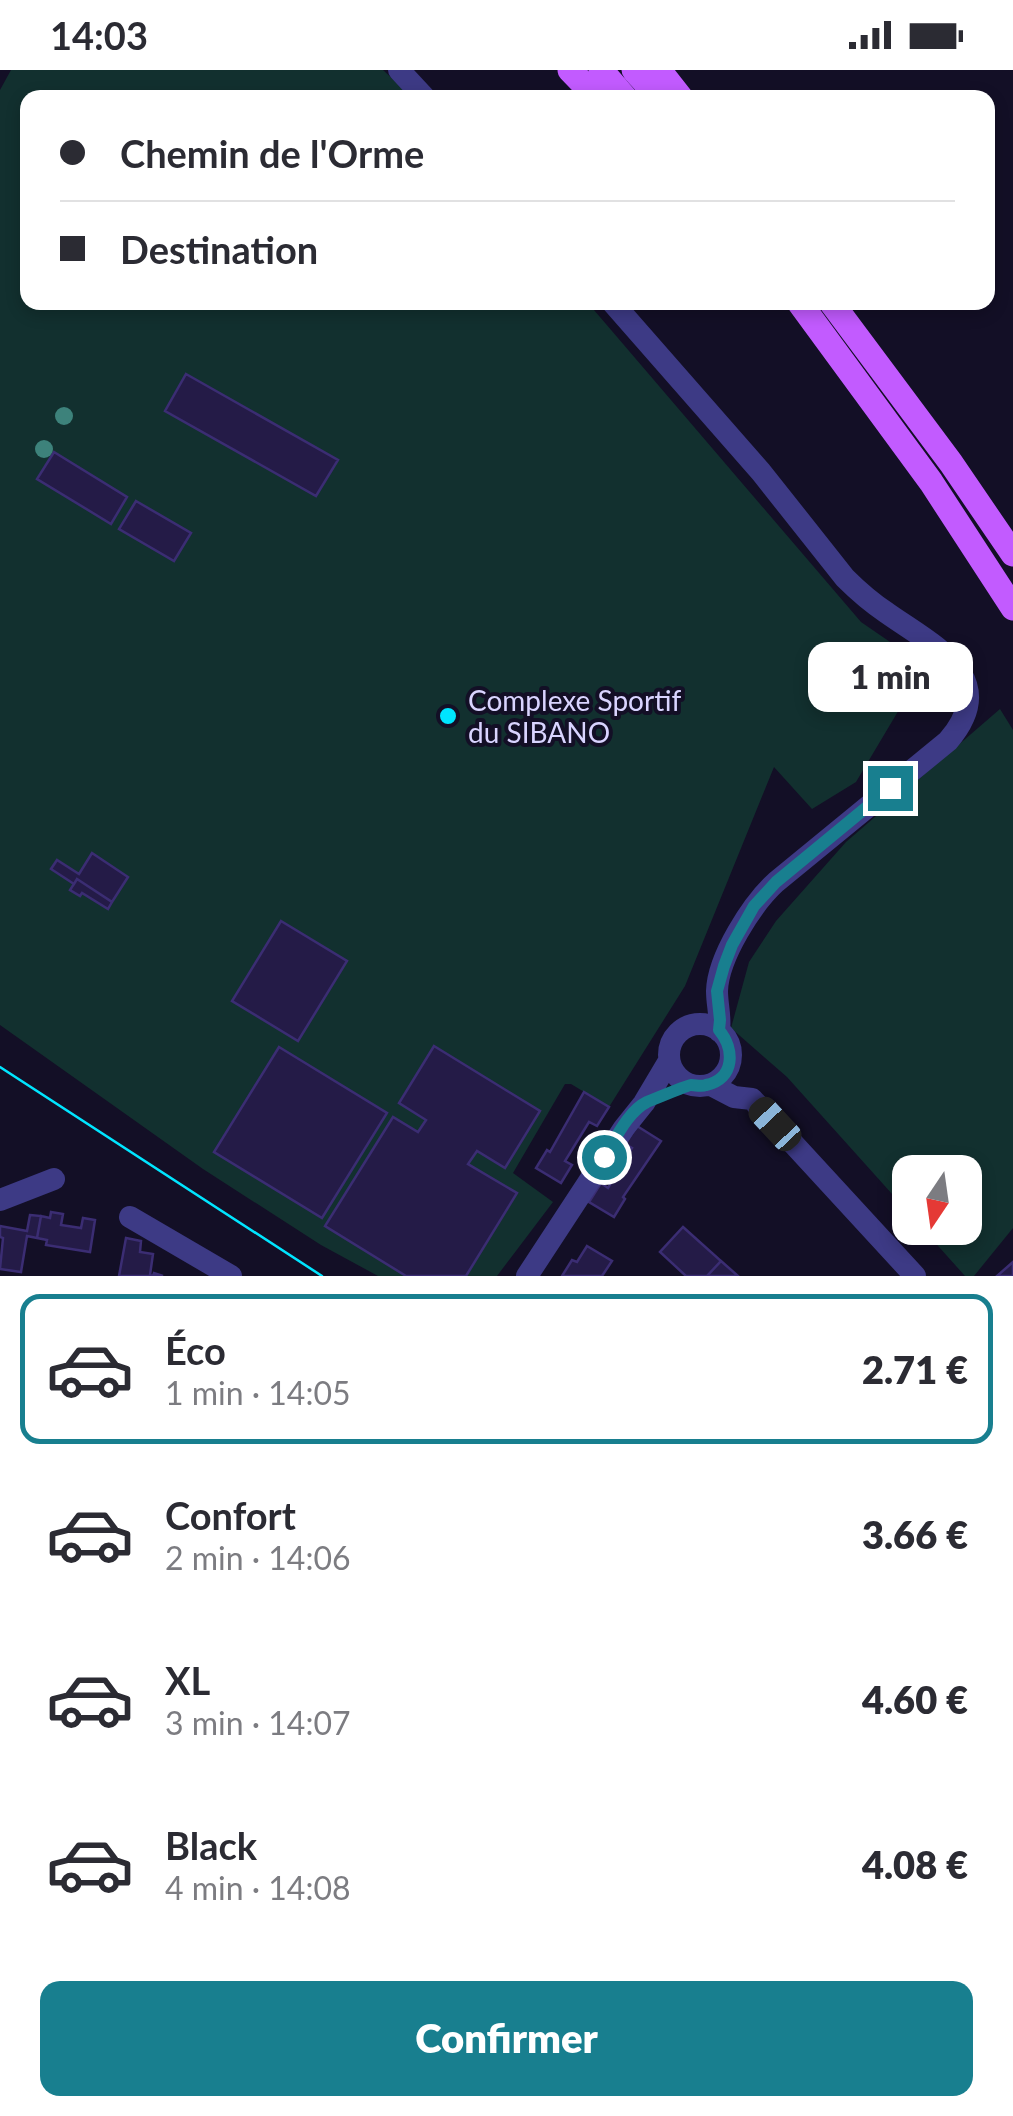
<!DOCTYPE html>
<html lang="fr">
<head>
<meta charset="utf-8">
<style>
  :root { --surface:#fff; --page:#f7f7f7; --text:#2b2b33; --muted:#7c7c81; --line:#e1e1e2; --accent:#187f8f }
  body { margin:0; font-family:Lato,sans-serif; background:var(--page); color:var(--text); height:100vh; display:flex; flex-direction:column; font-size:38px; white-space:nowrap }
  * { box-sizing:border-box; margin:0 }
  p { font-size:32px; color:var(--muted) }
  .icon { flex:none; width:55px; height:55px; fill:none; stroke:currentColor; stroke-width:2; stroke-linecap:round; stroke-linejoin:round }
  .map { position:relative; height:1206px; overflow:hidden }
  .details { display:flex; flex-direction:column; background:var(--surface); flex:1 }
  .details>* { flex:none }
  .banner { position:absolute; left:20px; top:20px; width:975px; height:220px; border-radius:20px; box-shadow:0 5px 15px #0003; display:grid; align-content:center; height:220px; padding:0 40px; background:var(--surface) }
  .needle { width:65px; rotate:193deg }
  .buttons { position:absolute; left:892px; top:1085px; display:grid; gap:20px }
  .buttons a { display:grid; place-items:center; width:90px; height:90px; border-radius:20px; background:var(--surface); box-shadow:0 5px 15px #0003; font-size:50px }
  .end { position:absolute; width:45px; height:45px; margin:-22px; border:12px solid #187f8f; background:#fff; box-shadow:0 0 0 5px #fff }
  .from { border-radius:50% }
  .bubble { position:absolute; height:70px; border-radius:20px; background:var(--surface); box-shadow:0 5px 15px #0003; font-size:32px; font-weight:800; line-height:70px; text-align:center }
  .car { position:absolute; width:30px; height:60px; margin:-30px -15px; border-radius:12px; box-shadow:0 0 8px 2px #0007; background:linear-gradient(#222 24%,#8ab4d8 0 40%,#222 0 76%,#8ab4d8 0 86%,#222 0) }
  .banner b { display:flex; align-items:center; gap:35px; height:95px; font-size:38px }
  .banner b+b { border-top:2px solid var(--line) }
  .banner i { width:25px; height:25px; background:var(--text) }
  ul { padding:18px 0 0; list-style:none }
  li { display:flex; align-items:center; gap:30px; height:150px; margin:0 20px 15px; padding:0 20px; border:5px solid transparent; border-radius:20px }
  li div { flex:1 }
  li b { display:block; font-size:38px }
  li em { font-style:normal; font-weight:800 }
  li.selected { border-color:var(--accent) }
  li>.icon { width:90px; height:90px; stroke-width:1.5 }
  .primary-button { display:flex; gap:20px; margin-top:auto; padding:20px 40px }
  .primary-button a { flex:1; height:115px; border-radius:20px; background:var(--accent); color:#fff; font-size:40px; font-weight:800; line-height:115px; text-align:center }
  .status { display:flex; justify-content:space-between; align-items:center; height:70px; padding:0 50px; background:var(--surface); direction:ltr }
  .status svg { height:28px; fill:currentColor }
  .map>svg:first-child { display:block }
  .green { fill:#12302f }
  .building { fill:#241b47; stroke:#3b2d73; stroke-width:2.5 }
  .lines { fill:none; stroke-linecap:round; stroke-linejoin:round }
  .minor { stroke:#3d3a85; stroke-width:22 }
  .primary { stroke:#c25bff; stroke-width:25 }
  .tram { stroke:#00e5ff; stroke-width:2.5 }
  .tree { fill:#3d827b }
  .route { stroke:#187f8f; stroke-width:12 }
  .poi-dot { fill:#00e5ff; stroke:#130f26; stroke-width:4 }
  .labels { text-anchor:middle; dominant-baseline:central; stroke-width:8; stroke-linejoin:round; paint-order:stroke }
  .poi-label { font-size:28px; fill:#d9d4ff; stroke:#130f26; text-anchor:start }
</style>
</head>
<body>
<div class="status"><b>14:03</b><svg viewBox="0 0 49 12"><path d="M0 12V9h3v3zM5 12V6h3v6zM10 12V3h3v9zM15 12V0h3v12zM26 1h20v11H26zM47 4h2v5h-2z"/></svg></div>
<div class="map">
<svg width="1013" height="1206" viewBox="0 0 1013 1206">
  <rect width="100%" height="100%" fill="#130f26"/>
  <path class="green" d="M11 0H383L412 27 28 28V232L588 233 861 552 925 596 856 712 812 739 774 697 685 916 609 1037 571 1014H565L513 1103 553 1132 497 1206H378L321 1175 203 1099 0 955V20Z
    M1000 639 1013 660V1158L974 1206H965L922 1158H965V1102H910V1144L787 1007 731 958 749 892 776 851 846 772Z"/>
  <path class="building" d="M186 304 338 390 316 426 165 341Z
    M54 382 127 427 111 454 37 409Z
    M136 431 191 463 174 491 119 459Z
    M92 783 128 807 112 832 77 809 74 814 51 799 57 790 79 804Z
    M77 809 112 832 108 839 82 823 80 826 70 820Z
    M281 851 347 891 298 971 232 931Z
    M434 976 540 1041 505 1098 477 1081 468 1094 517 1123 466 1206H406L325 1156 393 1047 418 1062 426 1050 399 1033Z
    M279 977 387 1043 322 1148 214 1082Z
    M584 1022 609 1037 597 1056 589 1052 565 1091 572 1095 561 1113 536 1098 547 1080 550 1082Z
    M637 1056 661 1071 623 1127 625 1129 614 1147 589 1132 601 1113 608 1118 632 1078 625 1074Z
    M51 1142 63 1144 61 1155 81 1158 83 1148 95 1150 90 1182 46 1175 47 1170 37 1168 41 1146 50 1148Z
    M30 1145 41 1146 37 1168 27 1166 21 1202 0 1199 3 1168 0 1167V1156L27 1161Z
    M683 1157 721 1191 707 1206H686L660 1182Z
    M126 1168 141 1171 140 1182 153 1184 150 1205 153 1206 154 1203 163 1206H119Z
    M587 1176 612 1191 602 1206H562L572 1190 577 1192Z
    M721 1191 738 1206H707Z
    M1013 1192V1206H997Z"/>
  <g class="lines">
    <path class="minor" d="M399 0 425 28
      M612 232 761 402 845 508C858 521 872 533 887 543 932 575 1003 607 948 671L776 812C752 834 718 887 717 921 717 935 721 947 719 961
      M669 985a31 31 0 1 1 62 0a31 31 0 1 1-62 0Z
      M711 1015 734 1027 752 1029 915 1206
      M0 1130 54 1109
      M130 1147 231 1206
      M527 1206 624 1058 644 1033 669 991"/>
    <path class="primary" d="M570 0 596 27 599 28
      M601 0 625 28
      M634 0 659 28
      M659 0 681 28
      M799 232 931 412 1013 538
      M831 232 951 393 1013 484"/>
    <path class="tram" d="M0 997 322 1206"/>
  </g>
  <g class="tree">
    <circle cx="64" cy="346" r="9"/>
    <circle cx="44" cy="379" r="9"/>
  </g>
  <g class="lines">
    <path class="route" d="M604 1087C615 1070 628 1041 647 1032 652 1030 688 1015 691 1015 696 1015 701 1017 706 1015 735 1009 735 979 719 960L720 950 717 921 724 896 732 875 754 836 776 812 890 718"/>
  </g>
  <circle class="poi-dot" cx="448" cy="646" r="10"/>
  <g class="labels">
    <g class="poi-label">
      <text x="468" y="630">Complexe Sportif<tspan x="468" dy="32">du SIBANO</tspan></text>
    </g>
  </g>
</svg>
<div class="buttons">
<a><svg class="needle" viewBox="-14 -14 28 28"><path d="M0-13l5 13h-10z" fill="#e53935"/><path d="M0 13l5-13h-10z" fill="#7c7c81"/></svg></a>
</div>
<i class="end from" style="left:604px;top:1087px"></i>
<i class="end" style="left:890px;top:718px"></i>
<div class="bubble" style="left:808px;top:572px;width:165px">1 min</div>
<i class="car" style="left:775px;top:1054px;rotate:317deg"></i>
<div class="banner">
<b><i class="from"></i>Chemin de l'Orme</b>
<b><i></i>Destination</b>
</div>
</div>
<section class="details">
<ul>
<li class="selected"><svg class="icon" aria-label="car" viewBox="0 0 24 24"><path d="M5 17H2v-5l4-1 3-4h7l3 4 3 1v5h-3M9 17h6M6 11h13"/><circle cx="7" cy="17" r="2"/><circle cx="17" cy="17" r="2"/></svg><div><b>Éco</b><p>1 min · 14:05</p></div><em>2.71 €</em></li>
<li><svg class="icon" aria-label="car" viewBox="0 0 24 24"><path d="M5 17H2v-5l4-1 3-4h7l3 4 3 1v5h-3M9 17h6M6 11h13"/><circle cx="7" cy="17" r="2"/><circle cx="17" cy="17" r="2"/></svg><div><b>Confort</b><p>2 min · 14:06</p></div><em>3.66 €</em></li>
<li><svg class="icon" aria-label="car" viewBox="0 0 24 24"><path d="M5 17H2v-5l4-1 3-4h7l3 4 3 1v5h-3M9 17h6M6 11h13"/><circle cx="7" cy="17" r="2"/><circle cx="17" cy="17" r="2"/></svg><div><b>XL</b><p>3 min · 14:07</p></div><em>4.60 €</em></li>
<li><svg class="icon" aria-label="car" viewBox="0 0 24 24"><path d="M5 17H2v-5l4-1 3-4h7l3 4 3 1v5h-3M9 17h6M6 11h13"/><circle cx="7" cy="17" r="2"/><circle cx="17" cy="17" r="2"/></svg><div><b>Black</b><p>4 min · 14:08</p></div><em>4.08 €</em></li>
</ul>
<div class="primary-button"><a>Confirmer</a></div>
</section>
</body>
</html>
